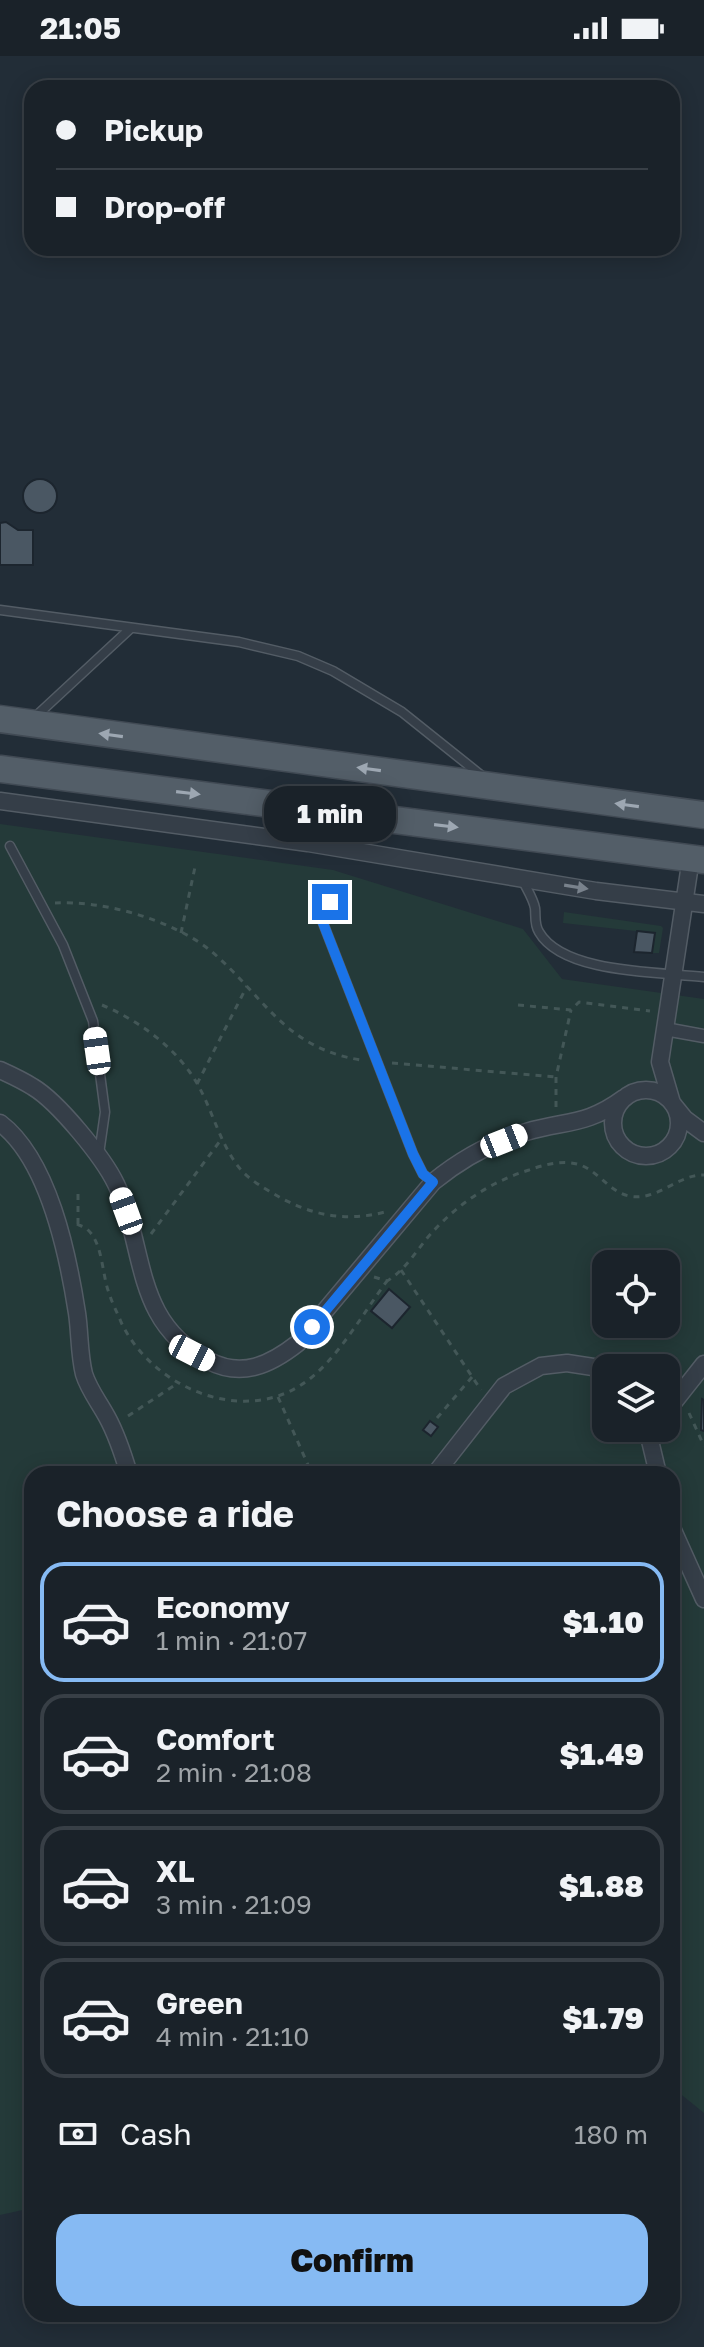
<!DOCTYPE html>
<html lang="en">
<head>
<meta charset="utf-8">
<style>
  :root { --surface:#1a2229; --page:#232a31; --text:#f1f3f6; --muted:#9fa4a8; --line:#383f46; --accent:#86baf3 }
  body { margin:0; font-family:"Golos Text",sans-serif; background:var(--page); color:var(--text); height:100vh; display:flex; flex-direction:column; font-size:30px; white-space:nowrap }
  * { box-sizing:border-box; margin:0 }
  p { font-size:26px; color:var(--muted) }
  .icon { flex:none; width:44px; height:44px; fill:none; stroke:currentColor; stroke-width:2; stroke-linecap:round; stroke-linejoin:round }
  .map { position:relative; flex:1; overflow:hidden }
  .panel { position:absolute; left:24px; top:1410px; width:656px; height:856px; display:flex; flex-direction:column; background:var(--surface); border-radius:24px; box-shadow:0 4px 20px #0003,0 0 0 2px var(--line) }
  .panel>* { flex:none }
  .hud { position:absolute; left:24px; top:24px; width:656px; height:176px; border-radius:24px; box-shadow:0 4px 20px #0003,0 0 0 2px var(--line); display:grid; align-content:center; height:176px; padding:0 32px; background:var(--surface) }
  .buttons { position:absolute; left:592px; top:1194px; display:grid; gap:16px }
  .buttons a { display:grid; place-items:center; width:88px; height:88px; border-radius:16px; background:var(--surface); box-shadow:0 4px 20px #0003,0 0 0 2px var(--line); font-size:40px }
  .end { position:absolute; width:36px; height:36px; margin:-18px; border:10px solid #1a73e8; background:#fff; box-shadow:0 0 0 4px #fff }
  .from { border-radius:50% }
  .bubble { position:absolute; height:56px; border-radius:24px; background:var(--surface); box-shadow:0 4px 20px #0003,0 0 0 2px var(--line); font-size:26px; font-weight:800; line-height:56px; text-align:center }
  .car { position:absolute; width:24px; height:48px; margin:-24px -12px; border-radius:10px; box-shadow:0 0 6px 2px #0007; background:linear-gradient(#fff 24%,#345 0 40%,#fff 0 76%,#345 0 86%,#fff 0) }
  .hud b { display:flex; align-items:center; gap:28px; height:76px; font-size:30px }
  .hud b+b { border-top:2px solid var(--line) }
  .hud i { width:20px; height:20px; background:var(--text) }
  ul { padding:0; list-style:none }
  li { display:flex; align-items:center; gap:24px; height:120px; margin:0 16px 12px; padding:0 16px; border:4px solid var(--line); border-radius:24px }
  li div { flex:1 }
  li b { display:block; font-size:30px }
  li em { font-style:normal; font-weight:800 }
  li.current { border-color:var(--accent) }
  li>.icon { width:72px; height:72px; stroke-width:1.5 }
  h2 { padding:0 32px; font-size:36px; line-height:96px }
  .pay { display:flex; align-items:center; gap:20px; height:88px; padding:0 32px; font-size:30px }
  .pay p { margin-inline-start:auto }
  .cta { display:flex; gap:16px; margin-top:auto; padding:16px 32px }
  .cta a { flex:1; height:92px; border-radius:24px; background:var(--accent); color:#111; font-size:32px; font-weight:800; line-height:92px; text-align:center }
  .status { display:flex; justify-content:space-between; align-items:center; height:56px; padding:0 40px; background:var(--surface); direction:ltr }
  .status svg { height:22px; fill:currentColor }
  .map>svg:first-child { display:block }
  .green { fill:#243a39; fill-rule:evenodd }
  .building { fill:#4a5763; stroke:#1c252e; stroke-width:2 }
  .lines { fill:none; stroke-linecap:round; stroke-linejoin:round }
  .service-casing { stroke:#535c65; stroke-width:11 }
  .pedestrian-casing { stroke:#535c65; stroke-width:15 }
  .minor-casing { stroke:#535c65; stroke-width:19 }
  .primary-casing { stroke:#414a54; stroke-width:29 }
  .path { stroke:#435757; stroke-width:3; stroke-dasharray:6 6; stroke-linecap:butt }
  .service { stroke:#353e48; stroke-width:8 }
  .pedestrian { stroke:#353e48; stroke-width:12 }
  .minor { stroke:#353e48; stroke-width:16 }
  .primary { stroke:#535e68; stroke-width:26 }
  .oneway { fill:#9da7b2 }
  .oneway2 { fill:#79828c }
  .route { stroke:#1a73e8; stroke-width:10 }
</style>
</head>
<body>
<div class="status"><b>21:05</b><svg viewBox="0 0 49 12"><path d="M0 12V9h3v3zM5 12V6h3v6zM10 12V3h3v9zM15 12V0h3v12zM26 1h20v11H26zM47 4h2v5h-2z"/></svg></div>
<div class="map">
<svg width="704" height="2291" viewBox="0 0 704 2291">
  <rect width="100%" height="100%" fill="#222d37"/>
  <path class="green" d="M0 768 333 814 523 873 562 923 704 943V2057L672 2031V1418H32V2152L0 2159ZM606 1208H666V1268H606ZM606 1312H666V1372H606Z
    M564 856 661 870 663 872 659 897H652L654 877 563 867Z"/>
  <path class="building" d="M23 440a17 17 0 1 1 34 0a17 17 0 1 1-34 0Z
    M6 466 18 474H33V509H0V467Z
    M637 875 655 877 652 897 634 896Z
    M389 1233 410 1251 392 1272 371 1255Z
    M702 1343 704 1344V1375L701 1374Z
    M430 1365 438 1371 431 1380 423 1374Z
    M164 1410 167 1418H156L155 1413Z"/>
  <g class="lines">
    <defs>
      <path id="service" d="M0 554 239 586 298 600 333 615 402 656 482 720
        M35 661 131 572
        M10 790 63 889 93 965 105 1056 99 1098
        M522 823C526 832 533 842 535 852 536 860 534 868 539 876 563 918 661 916 704 921
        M330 846 323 867 413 1098 423 1118 433 1126"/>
      <path id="pedestrian" d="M665 973 704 980"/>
      <path id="minor" d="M0 745 308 787 596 835 704 848
        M691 802 660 1006 672 1047 685 1063 704 1077
        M0 1014C11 1019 22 1024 33 1031 58 1046 103 1101 116 1128 147 1193 132 1266 209 1305 242 1322 270 1309 298 1287L433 1126C460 1104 492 1086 526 1076 567 1064 586 1070 624 1042
        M613 1067a33 33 0 1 1 66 0a33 33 0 1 1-66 0Z
        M0 1067C49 1104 68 1199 77 1257 80 1277 79 1298 84 1318 89 1334 99 1346 107 1361 117 1379 123 1398 129 1418
        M666 1356 704 1308
        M647 1372 658 1418
        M435 1418 504 1330 541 1310 567 1307 606 1313
        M672 1472 704 1543"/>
      <path id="primary" d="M0 663 704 759
        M0 713 704 804"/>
    </defs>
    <use href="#service" class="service-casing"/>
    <use href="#pedestrian" class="pedestrian-casing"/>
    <use href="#minor" class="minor-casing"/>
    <use href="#primary" class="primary-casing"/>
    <path class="path" d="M55 847C103 844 173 864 211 895 264 940 284 992 361 1004
      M181 877 195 811
      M102 949C135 963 168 986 189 1015 209 1042 215 1075 233 1103 242 1118 254 1126 269 1135 306 1158 342 1167 385 1156
      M518 949 571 954 579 946 650 955
      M392 1007 556 1021
      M197 1028 247 930
      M556 1051V1021L571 954
      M77 1168C80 1170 86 1171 88 1174 103 1188 102 1219 109 1237 112 1247 117 1256 121 1266 151 1330 239 1369 301 1329 335 1308 363 1257 387 1225
      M78 1168V1136
      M151 1178 220 1085
      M401 1214 481 1334
      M374 1221 387 1225C404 1215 415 1197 428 1181 455 1150 489 1126 529 1114 543 1109 562 1104 577 1108 597 1113 609 1136 629 1140 657 1146 678 1118 704 1119
      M278 1341 312 1418
      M689 1357 704 1390
      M128 1360 178 1327
      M437 1362 472 1321"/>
    <use href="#service" class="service"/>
    <use href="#pedestrian" class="pedestrian"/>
    <use href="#minor" class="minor"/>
    <use href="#primary" class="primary"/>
  </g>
  <defs><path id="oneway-solid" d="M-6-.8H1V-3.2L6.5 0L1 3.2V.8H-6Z" transform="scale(2)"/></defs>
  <g class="oneway">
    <use href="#oneway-solid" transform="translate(111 679) rotate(-172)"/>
    <use href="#oneway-solid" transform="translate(369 713) rotate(-172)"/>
    <use href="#oneway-solid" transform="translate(188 737) rotate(7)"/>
    <use href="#oneway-solid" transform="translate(627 749) rotate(-172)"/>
    <use href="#oneway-solid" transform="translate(446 770) rotate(7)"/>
  </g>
  <use class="oneway2" href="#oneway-solid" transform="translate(576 831) rotate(9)"/>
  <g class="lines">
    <path class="route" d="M312 1271 433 1126 423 1118 413 1098 323 867 330 846"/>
  </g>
</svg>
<div class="buttons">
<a><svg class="icon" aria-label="locate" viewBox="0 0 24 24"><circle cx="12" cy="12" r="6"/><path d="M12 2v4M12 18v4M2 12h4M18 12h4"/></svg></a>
<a><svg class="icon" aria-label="layers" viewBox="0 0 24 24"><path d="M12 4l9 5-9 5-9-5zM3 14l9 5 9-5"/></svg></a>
</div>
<i class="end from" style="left:312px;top:1271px"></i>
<i class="end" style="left:330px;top:846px"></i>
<div class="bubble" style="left:264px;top:730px;width:132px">1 min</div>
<i class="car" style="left:97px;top:995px;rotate:352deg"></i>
<i class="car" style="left:504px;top:1085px;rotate:68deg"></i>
<i class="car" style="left:126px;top:1155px;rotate:340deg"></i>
<i class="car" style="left:192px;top:1297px;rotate:117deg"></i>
<div class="hud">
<b><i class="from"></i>Pickup</b>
<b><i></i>Drop-off</b>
</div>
<section class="panel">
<h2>Choose a ride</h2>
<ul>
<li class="current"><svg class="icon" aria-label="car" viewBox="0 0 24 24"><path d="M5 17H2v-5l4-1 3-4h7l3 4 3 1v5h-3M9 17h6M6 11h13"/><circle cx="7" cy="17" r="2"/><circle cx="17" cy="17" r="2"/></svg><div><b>Economy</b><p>1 min · 21:07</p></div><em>$1.10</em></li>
<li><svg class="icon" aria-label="car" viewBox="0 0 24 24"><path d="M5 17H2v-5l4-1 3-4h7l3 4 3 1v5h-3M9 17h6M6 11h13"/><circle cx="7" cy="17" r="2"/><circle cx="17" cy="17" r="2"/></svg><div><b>Comfort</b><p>2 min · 21:08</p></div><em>$1.49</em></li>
<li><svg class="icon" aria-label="car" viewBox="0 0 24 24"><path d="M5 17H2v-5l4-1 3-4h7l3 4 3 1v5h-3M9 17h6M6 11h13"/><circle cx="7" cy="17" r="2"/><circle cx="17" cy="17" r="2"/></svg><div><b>XL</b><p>3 min · 21:09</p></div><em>$1.88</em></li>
<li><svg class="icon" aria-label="car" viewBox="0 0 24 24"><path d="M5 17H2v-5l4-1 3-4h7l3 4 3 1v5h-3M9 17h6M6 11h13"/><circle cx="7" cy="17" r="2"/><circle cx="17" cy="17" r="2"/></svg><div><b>Green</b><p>4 min · 21:10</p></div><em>$1.79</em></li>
</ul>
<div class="pay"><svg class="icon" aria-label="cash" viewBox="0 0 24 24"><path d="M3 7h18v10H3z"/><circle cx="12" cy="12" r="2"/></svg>Cash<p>180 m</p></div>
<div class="cta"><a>Confirm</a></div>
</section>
</div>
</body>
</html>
